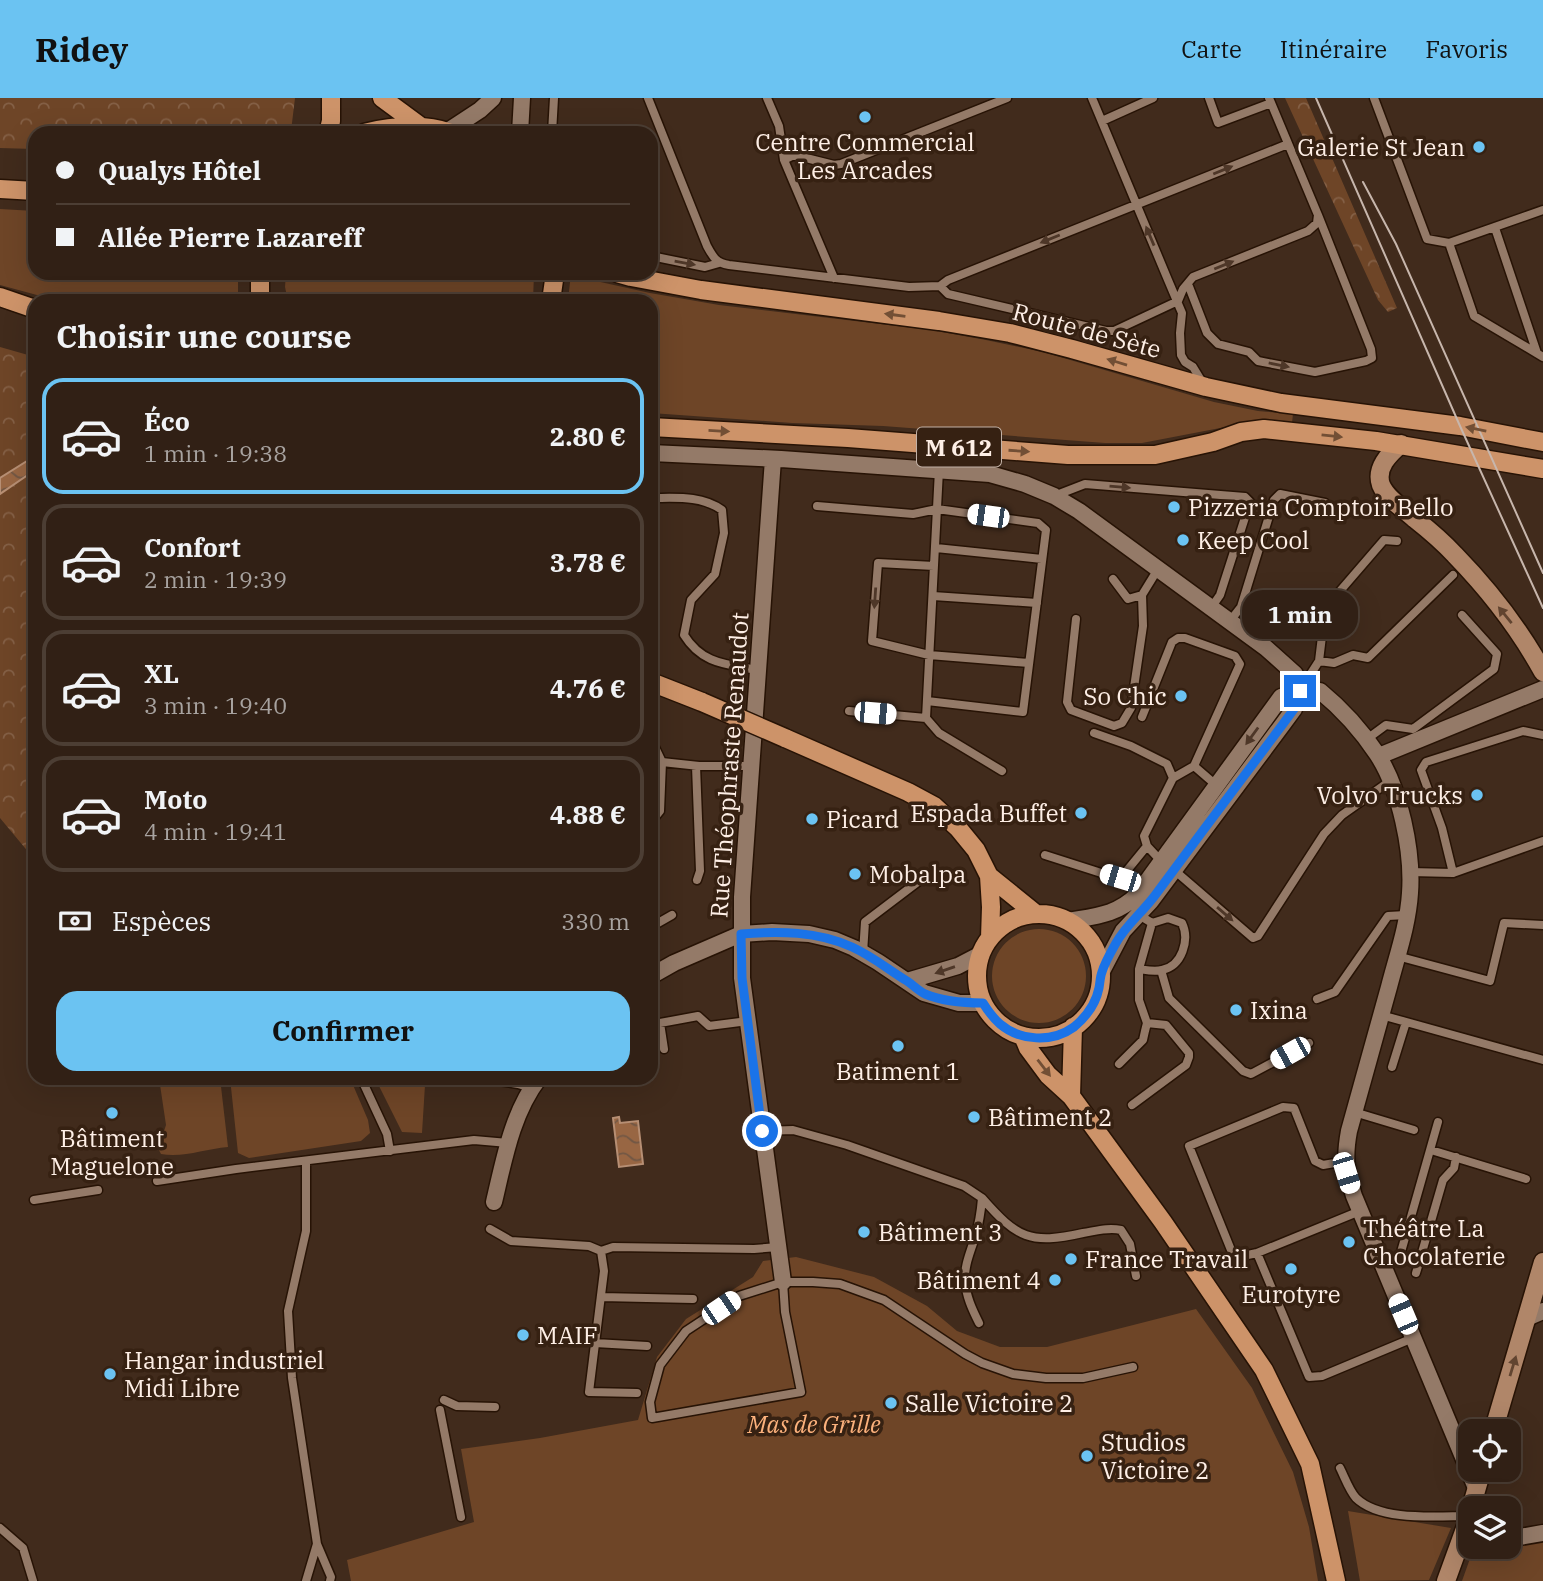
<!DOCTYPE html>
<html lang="fr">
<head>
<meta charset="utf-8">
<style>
  :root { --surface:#312015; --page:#39281e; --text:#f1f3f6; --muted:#a8a3a0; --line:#4c3e34; --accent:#6bc3f2 }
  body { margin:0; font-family:"IBM Plex Serif",serif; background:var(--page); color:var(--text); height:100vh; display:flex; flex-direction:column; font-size:26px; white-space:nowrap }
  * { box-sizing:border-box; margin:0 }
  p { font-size:23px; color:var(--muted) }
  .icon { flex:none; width:38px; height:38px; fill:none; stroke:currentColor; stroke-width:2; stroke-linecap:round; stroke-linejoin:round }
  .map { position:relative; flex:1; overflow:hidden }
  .details { position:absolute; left:28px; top:196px; width:630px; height:791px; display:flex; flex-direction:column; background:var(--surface); border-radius:21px; box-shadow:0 7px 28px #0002,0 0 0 2px var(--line) }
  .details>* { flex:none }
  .banner { position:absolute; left:28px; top:28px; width:630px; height:154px; border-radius:21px; box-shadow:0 7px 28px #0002,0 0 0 2px var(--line); display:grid; align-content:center; height:154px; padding:0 28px; background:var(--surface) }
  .tools { position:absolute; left:1458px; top:1321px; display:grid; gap:14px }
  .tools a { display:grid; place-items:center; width:63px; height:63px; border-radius:14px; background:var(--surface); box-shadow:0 7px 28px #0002,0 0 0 2px var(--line); font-size:35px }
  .end { position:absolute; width:32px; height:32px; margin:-16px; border:9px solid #1a73e8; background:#fff; box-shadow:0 0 0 4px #fff }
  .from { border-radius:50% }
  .bubble { position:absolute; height:49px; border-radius:21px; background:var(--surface); box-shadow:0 7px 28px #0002,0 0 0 2px var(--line); font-size:23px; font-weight:800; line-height:49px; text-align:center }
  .car { position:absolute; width:21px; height:42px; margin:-21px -10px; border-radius:9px; box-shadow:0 0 5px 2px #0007; background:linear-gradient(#fff 24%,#345 0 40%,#fff 0 76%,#345 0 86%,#fff 0) }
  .banner b { display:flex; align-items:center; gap:24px; height:66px; font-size:26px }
  .banner b+b { border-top:2px solid var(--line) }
  .banner i { width:18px; height:18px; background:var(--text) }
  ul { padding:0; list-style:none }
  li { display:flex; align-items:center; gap:21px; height:116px; margin:0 14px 10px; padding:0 14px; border:4px solid var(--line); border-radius:21px }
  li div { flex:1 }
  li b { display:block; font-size:26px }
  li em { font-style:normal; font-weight:800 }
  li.active { border-color:var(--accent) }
  li>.icon { width:63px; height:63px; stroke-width:1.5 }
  h2 { padding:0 28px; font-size:32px; line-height:84px }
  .pay { display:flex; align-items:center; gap:18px; height:77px; padding:0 28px; font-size:26px }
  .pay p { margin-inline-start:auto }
  .cta { display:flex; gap:14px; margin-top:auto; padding:14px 28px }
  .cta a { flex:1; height:80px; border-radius:21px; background:var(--accent); color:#111; font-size:28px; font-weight:800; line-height:80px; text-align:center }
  header { display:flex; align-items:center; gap:42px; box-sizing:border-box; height:98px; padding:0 35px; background:var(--accent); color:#111 }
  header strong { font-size:33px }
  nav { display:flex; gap:38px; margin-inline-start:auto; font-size:24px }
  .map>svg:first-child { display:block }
  .green { fill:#6e4527 }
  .forest { fill:url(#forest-crowns) }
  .water { fill:url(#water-waves); stroke:#b78f74; stroke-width:2 }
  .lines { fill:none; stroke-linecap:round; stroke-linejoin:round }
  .lane-casing { stroke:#271305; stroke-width:11 }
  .street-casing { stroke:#271305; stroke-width:19 }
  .secondary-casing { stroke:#271305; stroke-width:21 }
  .primary-casing { stroke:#271305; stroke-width:21 }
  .lane { stroke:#947a68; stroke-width:8 }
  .street { stroke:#947a68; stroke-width:16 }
  .secondary { stroke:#b08669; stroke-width:18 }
  .primary { stroke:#cd9369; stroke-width:18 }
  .tram { stroke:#c7b6ac; stroke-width:2 }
  .primary-bridge-casing { stroke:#271305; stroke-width:21; stroke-linecap:butt }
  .primary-bridge { stroke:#cd9369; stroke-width:18 }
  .oneway { fill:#4e3728 }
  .oneway2 { fill:#724f35 }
  .oneway3 { fill:#614430 }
  .route { stroke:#1a73e8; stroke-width:9 }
  .poi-dot { fill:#6bc3f2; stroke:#362112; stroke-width:2.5 }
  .labels { text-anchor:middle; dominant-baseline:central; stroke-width:7; stroke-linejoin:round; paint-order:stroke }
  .shield { fill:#362112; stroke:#c2b1a6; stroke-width:2 }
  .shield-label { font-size:23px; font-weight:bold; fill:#feefe6 }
  .poi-label { font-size:24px; fill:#feefe6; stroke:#362112; text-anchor:start }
  .street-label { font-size:24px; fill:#feefe6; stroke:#362112 }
  .park-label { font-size:24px; font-style:italic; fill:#fcb17c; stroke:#362112 }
</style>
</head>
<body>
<header>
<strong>Ridey</strong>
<nav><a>Carte</a><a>Itinéraire</a><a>Favoris</a></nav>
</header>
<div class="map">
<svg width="1543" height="1483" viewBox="0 0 1543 1483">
  <defs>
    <pattern id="forest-crowns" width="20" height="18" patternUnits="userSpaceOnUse" patternTransform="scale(1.75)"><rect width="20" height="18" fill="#6e4527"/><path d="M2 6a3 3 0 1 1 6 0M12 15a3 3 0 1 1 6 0" fill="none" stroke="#846046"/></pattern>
    <pattern id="water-waves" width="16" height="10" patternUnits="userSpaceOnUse" patternTransform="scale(1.75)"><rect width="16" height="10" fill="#986643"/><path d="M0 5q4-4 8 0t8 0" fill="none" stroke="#725744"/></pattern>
  </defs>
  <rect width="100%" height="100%" fill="#412b1c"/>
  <path class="green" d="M0 111 35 113V175H238V203H59L0 187Z
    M286 175H534L533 203H288L285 189Z
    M571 175H577L587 181 650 195 719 207 931 232 986 242 1043 254 1214 304 1258 313 1293 316 1292 325 1262 322 1142 345H1105L883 328 792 325 651 315V203H568Z
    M992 878a47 47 0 1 1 94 0a47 47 0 1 1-94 0Z
    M159 980H220L228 1049C205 1051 183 1060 161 1056L152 1039 163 1036 166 1027Z
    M230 980H350L368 1022 370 1035 361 1043 249 1060 238 1055Z
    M375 980H408L409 986 425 987 422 1035 402 1034Z
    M796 1159 874 1179 927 1208 957 1233 1000 1249H1047L1196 1211 1252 1290 1293 1374 1309 1429 1318 1483H351L347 1462 474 1424 461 1351 540 1340 638 1322 657 1259 686 1221 753 1179 763 1163Z
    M1348 1413 1451 1430 1429 1482 1360 1483Z
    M1543 1442V1483H1462L1472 1455Z"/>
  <path class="forest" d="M0 0H295L291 33 289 35H35V51L0 50Z
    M1285 0H1306L1397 210 1388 214 1378 202Z
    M0 249 35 259V762L0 720Z"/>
  <path class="water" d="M35 358V372L0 396V380Z
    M619 1019 620 1025 638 1023 643 1066 619 1069 613 1020Z"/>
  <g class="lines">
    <defs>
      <path id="lane" d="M648 0 707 148C713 159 716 165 729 167L909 189 940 188 948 182 1288 46
        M767 0 779 28 784 62 834 180
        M1092 0 1168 182 1182 215 1180 235 1181 257 1185 264 1193 269 1204 287
        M1209 0 1218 25 1271 5
        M1374 0 1427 141 1449 145
        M1102 23 1153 0
        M552 35 554 0
        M784 62 792 58H798L834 67 841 66 1007 0
        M1543 112 1449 145 1474 218 1543 259
        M1495 130 1537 255
        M651 158 705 169 719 165
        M1188 186 1207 235 1218 246 1249 254 1258 263 1315 274 1366 263 1372 260 1371 251 1318 117
        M940 188 948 196 1106 233H1114L1178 203 1183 191 1193 179 1308 133 1317 125 1318 117 1269 0
        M1054 398 1085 386 1245 399 1250 404 1220 497 1211 510
        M651 400C675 400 701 397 722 412L724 435 715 476 691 502 684 537C702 566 726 566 757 572
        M817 408 913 416 937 411 1038 425 1046 432 1023 614 927 603
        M936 450 1042 461
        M934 468 878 465 872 543 929 557 1029 565
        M1113 481 1128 501 1142 497 1158 471
        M933 498 1037 505
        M1076 521 1067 604 1071 612 1114 628 1122 625 1131 610 1143 528 1142 497
        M1230 523 1241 509 1274 402 1280 396 1325 405
        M1319 563 1323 530 1321 515 1384 442 1397 443
        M1301 591 1319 563 1334 565 1353 557 1368 560 1453 477
        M849 613 926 620 939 372
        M1142 619 1172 544 1178 540H1185L1235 558 1240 566 1194 668 1173 680 1144 738 1147 748
        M926 620 939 635 1002 673
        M1094 635 1131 648 1167 666 1173 680
        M651 641 662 664
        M1367 641 1386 627 1413 631 1494 571 1497 556 1462 517
        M696 668 700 773 697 782
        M1194 668 1216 687
        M651 724 660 713 662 664 699 668H751
        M1045 757 1120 781 1147 748 1161 763
        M1174 772 1253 840 1258 838 1324 736 1342 717 1390 683
        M1410 774 1453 775 1543 743
        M1453 775 1442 730 1421 672 1426 664 1523 633 1543 637
        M651 829 672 817
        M863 855 865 824 923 780
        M1397 858 1490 883 1504 825 1543 827
        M1139 871C1146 872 1154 874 1162 872 1182 868 1190 842 1182 825L1168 820 1152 825
        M1161 872 1169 900 1243 973 1251 976 1309 945
        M1317 901 1335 894 1388 818 1406 817
        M1381 917 1543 962
        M664 951 660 925 698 918 709 928 748 923
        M1119 966 1143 942 1145 933 1147 925 1139 902V871L1152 825 1139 817
        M1392 969 1406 924
        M361 980 387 1036 390 1053
        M479 980 518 986 531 990
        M1132 1007 1186 967 1189 959V955L1166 927 1147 925
        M1354 1014 1414 1032
        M762 1033 793 1032 847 1047 964 1088 982 1100C981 1113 979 1126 975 1139 971 1153 964 1167 965 1183 966 1198 972 1211 979 1225
        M1431 1052 1526 1081
        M306 1063V1133L288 1213 292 1280 317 1446 306 1483
        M1346 1063 1323 1067 1315 1063 1294 1010 1283 1009 1189 1048 1231 1152 1243 1158 1257 1155 1360 1113
        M157 1083 236 1071 474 1042 508 1045
        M982 1100C1017 1140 1030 1147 1083 1135 1096 1133 1108 1129 1121 1132L1130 1146 1136 1178
        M34 1102 98 1092
        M490 1131 511 1143 589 1148 601 1153 613 1149 754 1151 778 1149
        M601 1153 604 1173 589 1294 637 1295
        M1257 1155 1309 1279 1322 1278 1413 1240
        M1383 1168 1399 1161 1438 1024
        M1416 1175 1443 1082 1454 1070 1456 1059
        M783 1184 739 1198 686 1233 660 1267 650 1304 652 1320 801 1294 785 1214 783 1184H813L840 1186 884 1202 965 1256 982 1265 1013 1276 1046 1280H1083L1133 1269
        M601 1199 693 1201
        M595 1245 647 1248
        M444 1302 457 1308 495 1309
        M440 1312 461 1419
        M1340 1370C1345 1380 1349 1392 1356 1400 1381 1424 1437 1418 1470 1418
        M0 1430 23 1450 33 1483
        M317 1446 331 1479 330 1483"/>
      <path id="street" d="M448 33 480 12 493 0
        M520 35 522 0
        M651 355 781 361 990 376 1025 386 1054 398 1079 413 1266 550 1295 576 1300 593H1320C1342 611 1361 632 1377 656 1400 691 1413 753 1410 795 1408 827 1397 858 1389 889 1376 937 1362 985 1349 1033 1344 1060 1346 1072 1354 1098L1476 1390
        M773 361 742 799V880L783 1184
        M1379 658 1543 591
        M1068 823C1096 818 1117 817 1137 797L1281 599 1300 593
        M1101 875 1123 833 1151 803 1283 626 1294 611 1300 593
        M651 878 674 865 741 836 772 834 809 836 835 842 854 850 878 864 924 895 959 905H983
        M907 883 958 868 981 856
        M494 1104C504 1062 512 1015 539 980
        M1527 1220 1543 1213
        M1508 1441 1543 1435"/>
      <path id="secondary" d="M1401 346C1389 356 1375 370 1381 387 1387 401 1404 411 1415 421 1429 432 1443 444 1455 457 1489 492 1520 532 1543 574
        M1493 1334 1543 1164
        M1471 1410 1482 1372
        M1446 1483 1470 1417"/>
      <path id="primary" d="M382 0 420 28
        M328 35 331 23V0
        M364 35C392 28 423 25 451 35
        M0 91 35 93
        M260 175V195L262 203
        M617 175 631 179 701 192 939 223 1010 235 1072 251 1206 289 1281 305 1460 328 1543 344
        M0 199 35 211
        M551 203 555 175
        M651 329 848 340 1068 357H1155L1213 344 1241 334 1264 331 1376 343 1543 371
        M651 584 702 604
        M785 640 908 694 934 708 958 730 976 752 989 778 991 809 990 840
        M989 778 1036 816
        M977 878a62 62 0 1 1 124 0a62 62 0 1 1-124 0Z
        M1023 938 1028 950 1048 977 1071 998 1163 1124 1264 1272 1310 1366 1336 1483
        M1071 998 1073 929"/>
    </defs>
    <use href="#lane" class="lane-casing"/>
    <use href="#street" class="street-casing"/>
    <use href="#secondary" class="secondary-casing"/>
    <use href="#primary" class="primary-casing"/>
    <use href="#lane" class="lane"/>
    <use href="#street" class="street"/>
    <use href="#secondary" class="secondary"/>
    <use href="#primary" class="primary"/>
    <path class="tram" d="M1316 0 1460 328 1543 510
      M1363 84 1396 146 1543 475"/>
    <defs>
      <path id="primary-bridge" d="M702 604 785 640"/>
    </defs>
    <use href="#primary-bridge" class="primary-bridge-casing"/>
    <use href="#primary-bridge" class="primary-bridge"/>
  </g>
  <defs><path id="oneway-solid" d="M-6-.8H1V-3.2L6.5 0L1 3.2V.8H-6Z" transform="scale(1.75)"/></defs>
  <g class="oneway">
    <use href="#oneway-solid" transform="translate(1223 72) rotate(-22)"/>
    <use href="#oneway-solid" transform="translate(1150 138) rotate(-113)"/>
    <use href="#oneway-solid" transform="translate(1050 141) rotate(158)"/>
    <use href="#oneway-solid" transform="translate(685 165) rotate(10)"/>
    <use href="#oneway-solid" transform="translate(1224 167) rotate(-22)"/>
    <use href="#oneway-solid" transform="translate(1279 267) rotate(11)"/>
    <use href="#oneway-solid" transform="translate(1120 389) rotate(5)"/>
    <use href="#oneway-solid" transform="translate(875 500) rotate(94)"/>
    <use href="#oneway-solid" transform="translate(1252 638) rotate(126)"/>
    <use href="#oneway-solid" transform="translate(1225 816) rotate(41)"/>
    <use href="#oneway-solid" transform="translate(945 872) rotate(161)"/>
  </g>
  <g class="oneway2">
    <use href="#oneway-solid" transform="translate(895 217) rotate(-172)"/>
    <use href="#oneway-solid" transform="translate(1117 264) rotate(-163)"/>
    <use href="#oneway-solid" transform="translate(1476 331) rotate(-169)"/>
    <use href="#oneway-solid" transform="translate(719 333) rotate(3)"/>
    <use href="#oneway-solid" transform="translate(1332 338) rotate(6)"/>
    <use href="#oneway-solid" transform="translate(1019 353) rotate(4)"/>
    <use href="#oneway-solid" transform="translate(1044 970) rotate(52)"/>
  </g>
  <g class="oneway3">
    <use href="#oneway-solid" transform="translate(1505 517) rotate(-129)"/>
    <use href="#oneway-solid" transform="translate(1513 1268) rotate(-73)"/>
  </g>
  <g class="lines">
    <path class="route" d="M762 1033 742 880 741 836C779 833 817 833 852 849 872 858 889 872 907 883 913 887 919 893 925 896 944 904 964 905 983 905 988 913 993 920 1000 926 1020 943 1052 945 1074 929 1086 919 1096 905 1099 890 1100 885 1100 879 1102 874 1105 864 1111 854 1116 845 1126 827 1143 814 1156 796 1198 739 1240 683 1283 626L1294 611 1300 593"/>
  </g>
  <g class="poi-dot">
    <circle cx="865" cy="19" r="7"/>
    <circle cx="1479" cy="49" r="7"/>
    <circle cx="1174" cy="409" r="7"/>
    <circle cx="1183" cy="442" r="7"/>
    <circle cx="1181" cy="598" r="7"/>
    <circle cx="1477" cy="697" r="7"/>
    <circle cx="1081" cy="715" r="7"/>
    <circle cx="812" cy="721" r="7"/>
    <circle cx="855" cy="776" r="7"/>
    <circle cx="1236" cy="912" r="7"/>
    <circle cx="898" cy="948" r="7"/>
    <circle cx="112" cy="1015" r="7"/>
    <circle cx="974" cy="1019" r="7"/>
    <circle cx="864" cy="1134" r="7"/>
    <circle cx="1349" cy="1144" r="7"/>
    <circle cx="1071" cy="1161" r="7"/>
    <circle cx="1291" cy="1171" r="7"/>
    <circle cx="1055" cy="1182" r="7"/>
    <circle cx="523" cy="1237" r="7"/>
    <circle cx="110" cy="1276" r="7"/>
    <circle cx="891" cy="1305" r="7"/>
    <circle cx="1087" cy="1358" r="7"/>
  </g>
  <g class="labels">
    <rect class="shield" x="917" y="329.5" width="84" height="39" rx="5"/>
    <g class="shield-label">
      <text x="959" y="349">M 612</text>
    </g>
    <g class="poi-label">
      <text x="865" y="44" text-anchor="middle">Centre Commercial<tspan x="865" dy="28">Les Arcades</tspan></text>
      <text x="1465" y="49" text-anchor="end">Galerie St Jean</text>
      <text x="1188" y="409">Pizzeria Comptoir Bello</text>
      <text x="1197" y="442">Keep Cool</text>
      <text x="1167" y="598" text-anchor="end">So Chic</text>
      <text x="1463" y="697" text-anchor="end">Volvo Trucks</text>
      <text x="1067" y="715" text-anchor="end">Espada Buffet</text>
      <text x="826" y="721">Picard</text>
      <text x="869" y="776">Mobalpa</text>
      <text x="1250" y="912">Ixina</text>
      <text x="898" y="973" text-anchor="middle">Batiment 1</text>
      <text x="988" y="1019">Bâtiment 2</text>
      <text x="112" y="1040" text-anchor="middle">Bâtiment<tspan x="112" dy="28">Maguelone</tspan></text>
      <text x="1363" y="1130">Théâtre La<tspan x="1363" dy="28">Chocolaterie</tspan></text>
      <text x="878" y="1134">Bâtiment 3</text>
      <text x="1085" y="1161">France Travail</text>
      <text x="1041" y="1182" text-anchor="end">Bâtiment 4</text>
      <text x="1291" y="1196" text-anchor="middle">Eurotyre</text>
      <text x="537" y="1237">MAIF</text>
      <text x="124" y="1262">Hangar industriel<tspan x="124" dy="28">Midi Libre</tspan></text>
      <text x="905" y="1305">Salle Victoire 2</text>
      <text x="1101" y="1344">Studios<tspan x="1101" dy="28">Victoire 2</tspan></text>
    </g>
    <g class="street-label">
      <text transform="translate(1087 232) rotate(15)">Route de Sète</text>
      <text transform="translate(729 667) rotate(-86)">Rue Théophraste Renaudot</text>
    </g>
    <g class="park-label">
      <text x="814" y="1326">Mas de Grille</text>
    </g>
  </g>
</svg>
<div class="tools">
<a><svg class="icon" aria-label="locate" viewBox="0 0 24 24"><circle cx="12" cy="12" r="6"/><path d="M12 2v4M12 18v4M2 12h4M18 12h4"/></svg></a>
<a><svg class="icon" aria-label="layers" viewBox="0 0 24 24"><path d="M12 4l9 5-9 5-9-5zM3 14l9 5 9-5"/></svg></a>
</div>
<i class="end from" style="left:762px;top:1033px"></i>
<i class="end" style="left:1300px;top:593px"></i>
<div class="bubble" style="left:1242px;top:492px;width:116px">1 min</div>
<i class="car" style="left:988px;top:418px;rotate:278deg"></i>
<i class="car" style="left:875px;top:615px;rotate:95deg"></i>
<i class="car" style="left:1120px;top:780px;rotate:287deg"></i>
<i class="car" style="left:1290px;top:955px;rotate:241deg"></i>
<i class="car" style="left:1346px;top:1075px;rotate:163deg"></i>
<i class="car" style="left:721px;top:1210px;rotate:56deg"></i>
<i class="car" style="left:1403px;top:1216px;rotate:337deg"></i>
<div class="banner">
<b><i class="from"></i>Qualys Hôtel</b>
<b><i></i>Allée Pierre Lazareff</b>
</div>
<section class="details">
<h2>Choisir une course</h2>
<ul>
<li class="active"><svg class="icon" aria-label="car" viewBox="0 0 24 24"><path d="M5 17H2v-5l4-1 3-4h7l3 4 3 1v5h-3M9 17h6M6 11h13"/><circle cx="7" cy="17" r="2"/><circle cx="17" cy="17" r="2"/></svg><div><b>Éco</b><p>1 min · 19:38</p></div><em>2.80 €</em></li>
<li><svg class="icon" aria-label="car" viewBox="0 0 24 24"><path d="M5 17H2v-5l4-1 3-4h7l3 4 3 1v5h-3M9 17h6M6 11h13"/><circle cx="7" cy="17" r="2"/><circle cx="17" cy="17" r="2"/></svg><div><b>Confort</b><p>2 min · 19:39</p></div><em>3.78 €</em></li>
<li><svg class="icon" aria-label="car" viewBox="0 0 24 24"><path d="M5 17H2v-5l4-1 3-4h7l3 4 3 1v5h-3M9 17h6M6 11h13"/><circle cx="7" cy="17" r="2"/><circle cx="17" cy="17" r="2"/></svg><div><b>XL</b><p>3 min · 19:40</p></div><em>4.76 €</em></li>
<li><svg class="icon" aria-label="car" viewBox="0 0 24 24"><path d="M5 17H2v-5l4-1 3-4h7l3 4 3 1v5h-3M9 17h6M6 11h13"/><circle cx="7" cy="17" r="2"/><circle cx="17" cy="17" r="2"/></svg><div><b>Moto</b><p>4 min · 19:41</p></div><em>4.88 €</em></li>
</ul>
<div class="pay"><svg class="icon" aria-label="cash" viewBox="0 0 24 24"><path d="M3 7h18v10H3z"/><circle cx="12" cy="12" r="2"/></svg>Espèces<p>330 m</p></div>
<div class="cta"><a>Confirmer</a></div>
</section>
</div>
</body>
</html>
